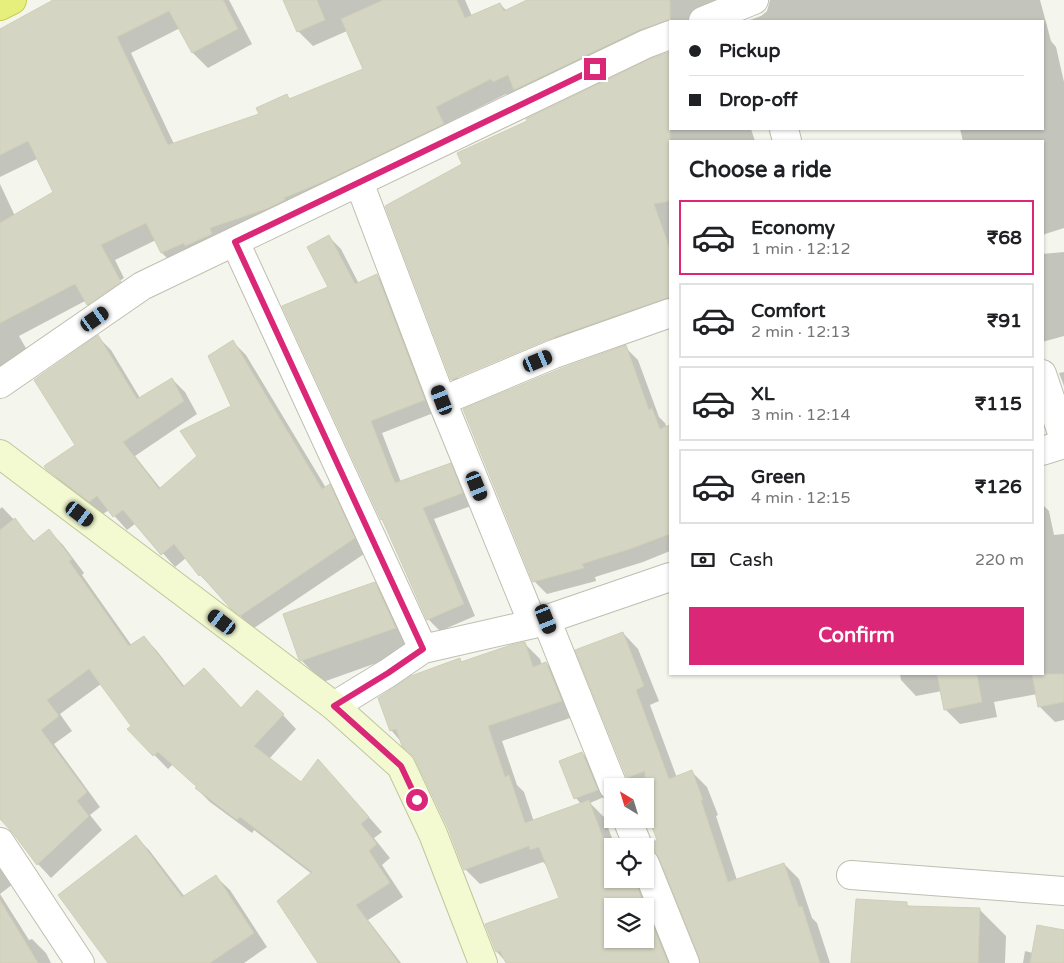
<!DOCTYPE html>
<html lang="en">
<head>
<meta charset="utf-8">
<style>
  :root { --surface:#fff; --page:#f6f6f6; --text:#202124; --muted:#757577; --line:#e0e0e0; --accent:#db2777 }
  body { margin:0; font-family:"Varela Round",sans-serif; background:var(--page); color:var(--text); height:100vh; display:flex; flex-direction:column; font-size:19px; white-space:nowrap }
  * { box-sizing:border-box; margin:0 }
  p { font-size:16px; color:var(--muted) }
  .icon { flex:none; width:28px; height:28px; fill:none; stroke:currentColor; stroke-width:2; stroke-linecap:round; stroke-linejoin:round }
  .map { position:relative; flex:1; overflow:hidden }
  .side { position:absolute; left:669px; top:140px; width:375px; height:535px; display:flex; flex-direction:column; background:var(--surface); border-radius:0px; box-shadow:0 1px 4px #0004 }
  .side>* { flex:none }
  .top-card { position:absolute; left:669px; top:20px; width:375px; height:110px; border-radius:0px; box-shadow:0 1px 4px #0004; display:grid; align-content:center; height:110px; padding:0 20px; background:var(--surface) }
  .needle { width:32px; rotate:322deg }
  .controls { position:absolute; left:604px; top:778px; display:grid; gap:10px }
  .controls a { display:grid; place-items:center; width:50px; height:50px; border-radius:0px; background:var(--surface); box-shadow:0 1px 4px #0004; font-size:25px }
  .end { position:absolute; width:22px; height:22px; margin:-11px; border:6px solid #db2777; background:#fff; box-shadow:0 0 0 2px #fff }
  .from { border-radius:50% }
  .car { position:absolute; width:15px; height:30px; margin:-15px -8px; border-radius:6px; box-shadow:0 0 4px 1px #0007; background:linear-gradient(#222 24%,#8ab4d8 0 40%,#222 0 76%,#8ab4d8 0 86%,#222 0) }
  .top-card b { display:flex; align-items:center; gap:18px; height:48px; font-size:19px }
  .top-card b+b { border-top:1px solid var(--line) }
  .top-card i { width:12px; height:12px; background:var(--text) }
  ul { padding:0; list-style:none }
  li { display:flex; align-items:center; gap:15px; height:75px; margin:0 10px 8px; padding:0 10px; border:2px solid var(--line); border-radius:0px }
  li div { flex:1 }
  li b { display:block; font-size:19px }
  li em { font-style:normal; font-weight:700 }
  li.on { border-color:var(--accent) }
  li>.icon { width:45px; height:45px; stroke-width:1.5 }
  h2 { padding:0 20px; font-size:22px; line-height:60px }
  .pay { display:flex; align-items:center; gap:12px; height:55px; padding:0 20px; font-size:19px }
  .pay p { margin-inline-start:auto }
  .primary-button { display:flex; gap:10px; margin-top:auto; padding:10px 20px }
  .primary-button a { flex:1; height:58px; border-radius:0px; background:var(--accent); color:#fff; font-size:20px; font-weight:700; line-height:58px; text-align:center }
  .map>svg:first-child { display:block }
  .shadow { fill:#0003; fill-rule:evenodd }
  .building { fill:#d5d5c3; stroke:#cfcfb7; fill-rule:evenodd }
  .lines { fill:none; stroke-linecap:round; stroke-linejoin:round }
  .street-casing { stroke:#bebfaf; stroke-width:30 }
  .secondary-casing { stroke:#c0c69a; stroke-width:30 }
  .highway-casing { stroke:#c9ce4c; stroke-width:30 }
  .street { stroke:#fff; stroke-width:28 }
  .secondary { stroke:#f3fad1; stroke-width:28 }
  .highway { stroke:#e7ef7c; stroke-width:28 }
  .route { stroke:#db2777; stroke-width:6 }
</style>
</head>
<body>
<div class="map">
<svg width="1064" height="963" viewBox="0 0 1064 963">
  <rect width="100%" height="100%" fill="#f4f5ec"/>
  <path class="shadow" d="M57 0H229L252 44 208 68 193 53 180 28 131 53 174 144 260 115 287 96 291 100 364 69 347 31 313 46 298 31 285 0H465L472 16 500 4 507 11 530 0H764L712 21H670V39L509 96 506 94 450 122 458 139 177 268 162 253 156 240 115 260 124 278 90 301V304L125 280 135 297 102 320 85 301 19 336 31 357 0 381V184L15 216 54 193 37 159 0 177V30Z
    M770 0H1040L1051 41 1056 47 1064 82V228L1042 235V141H963L960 129H1042V21H747L761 16 767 11Z
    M670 53V129H751L755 141H670V317L467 395 452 380 386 206 464 165 529 122ZM554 336 555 338 458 379V376Z
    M329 237 341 249 359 284 377 276 389 287 436 412 382 433 401 482 450 465 462 477 474 505 434 519 475 616 440 631 428 619 386 523 382 520 283 307 329 288Z
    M1064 252V336L1042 342V254Z
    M98 337 111 350 140 398 172 379 185 392 197 414 135 456 161 489 199 456 233 406V342L246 355 326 488 330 486 343 499 367 552 254 628 246 622 200 575 186 558 175 567 136 523 127 530 109 510 103 514 61 482 47 468 76 445Z
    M625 347 638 360 659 417 665 423 667 428 670 427V551L643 562 595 577 596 581 547 594 534 581Z
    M1064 372V386L1059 373Z
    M1042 504 1049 511 1054 535 1064 534V720L1055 722 1039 706 1037 694 994 702 997 717 960 724 945 709 942 691 916 696 901 680 900 674H1042Z
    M2 507 35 542 49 531 63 545 84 573 82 575 132 646 144 637 157 651 185 687 218 683 242 709 283 715 296 729 269 759 301 784 332 775 382 832 374 838 390 858 382 865 403 897 368 920 401 963H320L312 874 254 830 252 833 210 802 197 789 198 787 173 764 168 769 129 729 133 726 101 684 60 714 72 731 54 744 100 807 90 815 102 830 51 878 38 864 0 817V509Z
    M374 583 396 605 416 649 323 682 302 661Z
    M623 633 638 649 659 701 650 705 677 778 692 772 707 787 718 815 716 816 737 880 784 864 799 879 812 918 817 923 830 963H702L645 805V786H636L628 778 577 651Z
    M524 643 540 659 542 665 546 663 561 678 576 716 502 741 517 785 524 792 534 822 581 804 576 798 582 753 589 760 604 797 590 803 604 817 615 846H612V879H645L676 963H507L497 952 560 899 547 866 543 862 480 884 465 869 449 828 416 759 391 730 460 660 463 663ZM612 906H645V939H612Z
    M135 836 149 850 185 897 216 877 230 890 267 947 244 963H110Z
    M0 864 13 884 0 894 29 940 32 939 46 953 51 963H0Z
    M906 904 910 907 979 909 1006 936 1005 963H852Z
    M1064 931V963H1023L1025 951 1033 953Z"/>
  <path class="building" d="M53 0H223L238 29 192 53 169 11 117 37 168 145 259 114 256 108 287 94 289 99 363 69 341 19 383 0H457L465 18 500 3 504 11 527 0H670V20L639 30 514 90 508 75 493 82 491 79 436 107 444 124 325 181 284 198 285 200 269 208 210 228 212 234 185 246 184 243 161 253 146 223 101 245 121 282 87 305 75 284 0 323V223L53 192 28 141 0 155V29Z
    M283 0H317L325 20 297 32Z
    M670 52V201L654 204 670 249V297L549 339 451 380 385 206 462 164 457 153 527 121 526 119 652 58Z
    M329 235 355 284 377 274 425 400 371 421 395 483 451 463 463 493 423 508 464 604 427 620 382 519 381 520 282 306 328 287 307 247Z
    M98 335 137 399 172 378 184 401 123 442 159 489 197 456 180 431 231 406 208 356 233 340 322 489 330 484 355 538 240 616 231 609 200 574 199 576 174 544 161 555 123 510 113 517 97 496 89 502 46 469 44 466 75 445 34 380Z
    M626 345 649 410 652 408 660 429 670 425V534L630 549 582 564 584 568 533 582 463 409 560 369Z
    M15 518 33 542 49 529 72 559 69 561 129 646 144 636 183 687 204 668 241 708 257 690 284 714 254 746 301 782 318 759 369 817 361 824 377 844 369 851 390 883 356 905 399 963H318L277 901 312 872 240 817 237 820 195 788 197 787 158 752 153 756 127 729 131 726 89 669 47 700 59 716 41 730 87 792 77 801 89 816 37 865 13 833 0 819V530Z
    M375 582 396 628 301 661 299 660 283 614Z
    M623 632 644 686 636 690 669 779 692 770 703 800H701L728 882 784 863 799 907 802 906 820 963H700L699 957 659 858 652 851 653 842 657 840 645 809V771L627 778 575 650Z
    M525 642 533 667 546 662 562 701 488 726 505 777 509 775 525 823 589 800 612 862V879H634L668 963H506L500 951 496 952 485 924 559 898 539 847 530 850 529 846 464 870 448 828 414 757 402 746 396 729 390 731 378 698 411 676 460 658 461 662 511 645ZM612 906H645V939H612Z
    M937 674H977L982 702 944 710Z
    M1032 674H1064V702L1038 707Z
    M582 752 598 790 574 799 559 761Z
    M136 835 182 897 216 875 254 933 210 963H108L58 895Z
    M856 899 907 902V906L980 908 978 963H851Z
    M0 900 38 963H0Z
    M1037 925 1064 930V963H1030Z"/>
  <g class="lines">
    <defs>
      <path id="street" d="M703 21 754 0
        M784 129 787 141
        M359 182 442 401
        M235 242 423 649
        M1042 374 1064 439
        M0 384 142 286 646 44 670 35
        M1042 451 1064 444
        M546 619 613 786
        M533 624 442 401 554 354 670 313
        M334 706 388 673 423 649 533 624 670 577
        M627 819 638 846
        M0 842 80 963
        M645 864 685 963
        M851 875 1064 891"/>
      <path id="secondary" d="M0 454 334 706 401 766 433 834 483 963"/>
      <path id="highway" d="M0 6 12 0"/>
    </defs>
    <use href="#street" class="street-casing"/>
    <use href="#secondary" class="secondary-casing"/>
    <use href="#highway" class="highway-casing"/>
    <use href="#street" class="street"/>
    <use href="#secondary" class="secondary"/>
    <use href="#highway" class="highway"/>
  </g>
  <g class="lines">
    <path class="route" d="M417 800 401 766 334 706 388 673 423 649 235 242 595 69"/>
  </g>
</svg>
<div class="controls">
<a><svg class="needle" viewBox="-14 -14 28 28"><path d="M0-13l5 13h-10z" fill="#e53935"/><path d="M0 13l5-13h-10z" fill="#757577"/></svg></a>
<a><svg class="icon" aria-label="locate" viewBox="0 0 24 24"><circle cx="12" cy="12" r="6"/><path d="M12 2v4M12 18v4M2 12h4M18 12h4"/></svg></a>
<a><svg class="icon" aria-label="layers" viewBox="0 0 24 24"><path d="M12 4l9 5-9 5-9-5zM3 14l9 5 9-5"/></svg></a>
</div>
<i class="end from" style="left:417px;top:800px"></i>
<i class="end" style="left:595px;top:69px"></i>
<i class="car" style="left:95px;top:319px;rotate:55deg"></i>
<i class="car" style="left:538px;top:361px;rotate:67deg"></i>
<i class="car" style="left:442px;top:400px;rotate:339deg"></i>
<i class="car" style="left:477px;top:486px;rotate:158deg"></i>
<i class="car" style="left:80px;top:514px;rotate:127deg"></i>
<i class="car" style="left:546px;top:619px;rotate:158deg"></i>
<i class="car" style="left:222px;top:622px;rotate:307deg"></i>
<div class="top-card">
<b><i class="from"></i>Pickup</b>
<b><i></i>Drop-off</b>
</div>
<section class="side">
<h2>Choose a ride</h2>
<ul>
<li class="on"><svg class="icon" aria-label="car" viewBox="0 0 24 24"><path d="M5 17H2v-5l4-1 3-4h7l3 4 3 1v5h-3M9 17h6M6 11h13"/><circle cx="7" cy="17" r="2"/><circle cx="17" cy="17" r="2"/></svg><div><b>Economy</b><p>1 min · 12:12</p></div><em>₹68</em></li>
<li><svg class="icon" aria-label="car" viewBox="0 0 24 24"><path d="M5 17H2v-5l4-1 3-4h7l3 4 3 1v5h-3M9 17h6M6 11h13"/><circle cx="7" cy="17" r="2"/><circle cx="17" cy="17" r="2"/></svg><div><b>Comfort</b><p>2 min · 12:13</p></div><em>₹91</em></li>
<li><svg class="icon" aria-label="car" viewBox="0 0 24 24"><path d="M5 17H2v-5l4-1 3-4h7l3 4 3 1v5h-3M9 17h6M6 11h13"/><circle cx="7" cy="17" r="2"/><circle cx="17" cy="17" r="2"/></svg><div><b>XL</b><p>3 min · 12:14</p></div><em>₹115</em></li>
<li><svg class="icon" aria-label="car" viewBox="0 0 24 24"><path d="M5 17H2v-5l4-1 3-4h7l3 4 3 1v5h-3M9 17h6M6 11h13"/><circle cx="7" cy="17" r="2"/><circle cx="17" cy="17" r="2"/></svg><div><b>Green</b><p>4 min · 12:15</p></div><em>₹126</em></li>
</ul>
<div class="pay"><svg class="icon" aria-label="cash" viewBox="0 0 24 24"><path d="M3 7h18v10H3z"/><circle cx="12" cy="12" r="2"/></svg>Cash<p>220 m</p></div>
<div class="primary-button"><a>Confirm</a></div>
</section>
</div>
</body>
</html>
